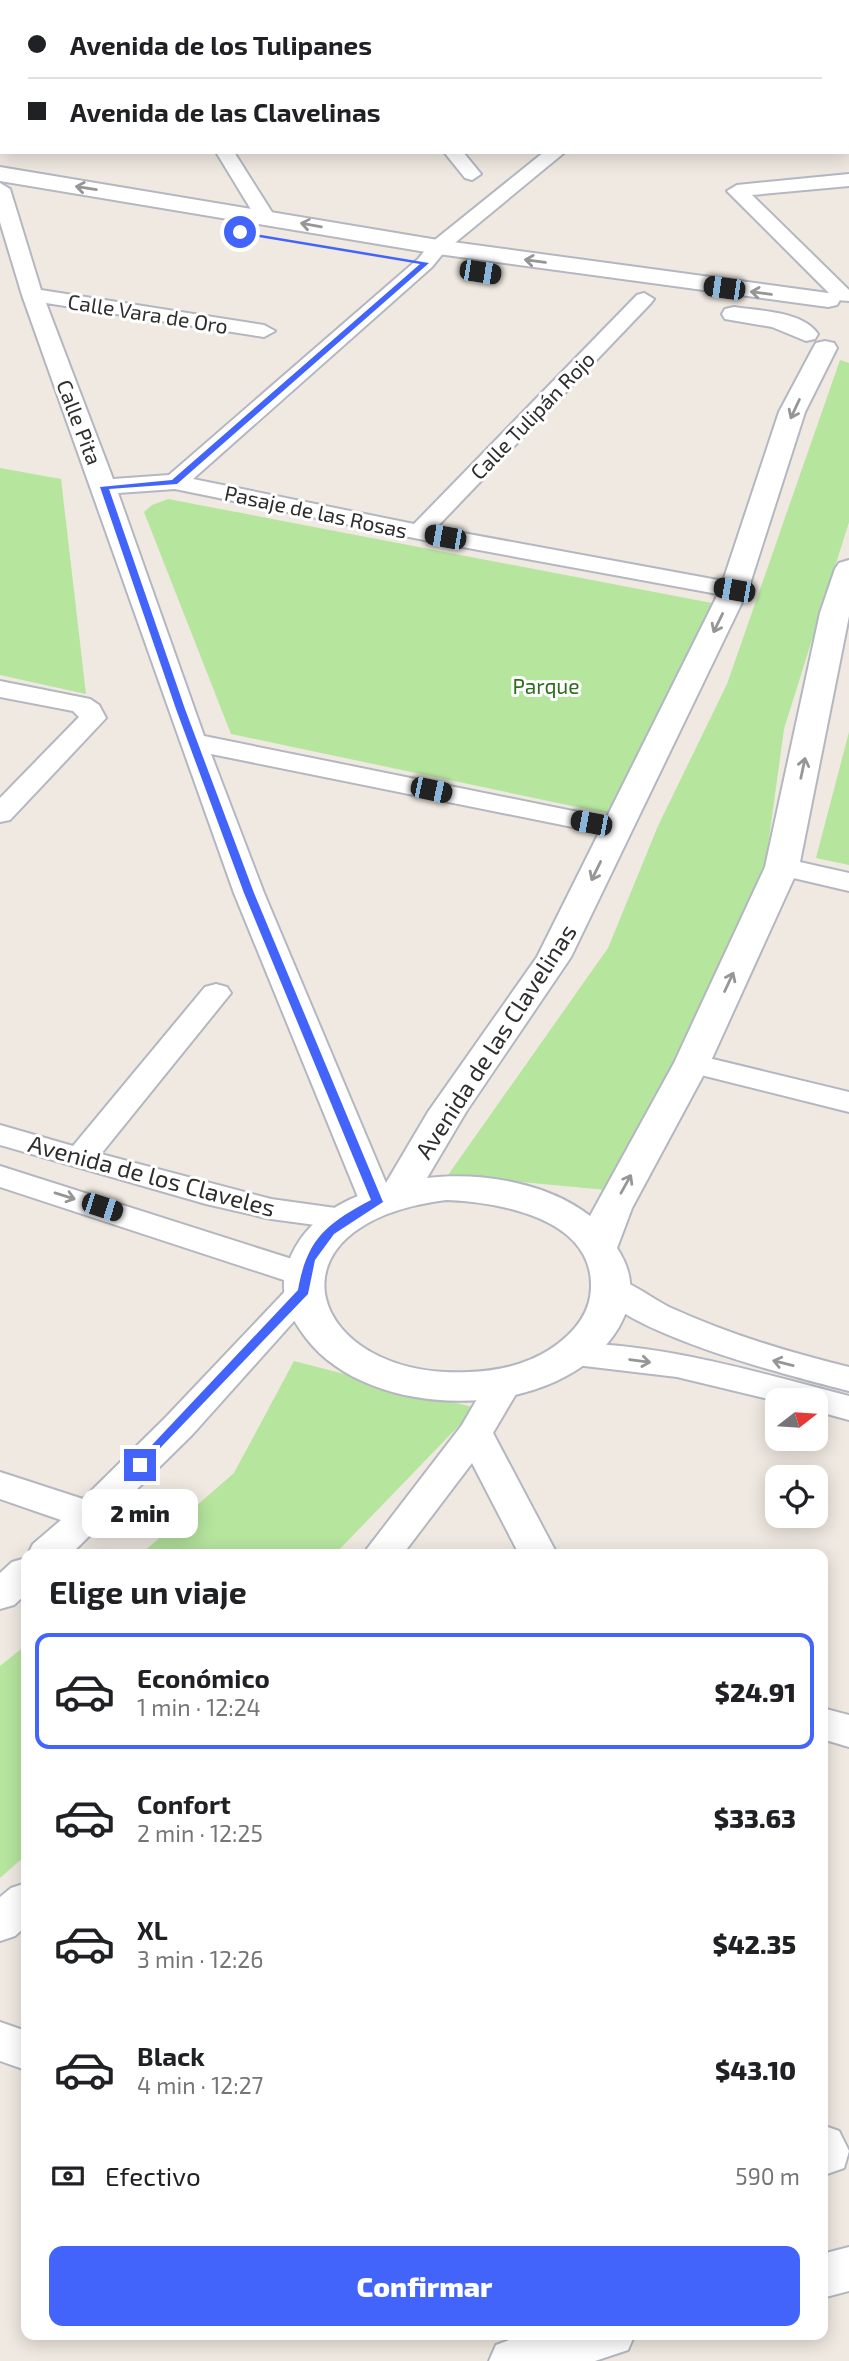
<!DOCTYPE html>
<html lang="es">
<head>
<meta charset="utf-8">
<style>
  :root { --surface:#fff; --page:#f2f2f2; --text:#202124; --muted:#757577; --line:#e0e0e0; --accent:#4264fb }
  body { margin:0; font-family:"Exo 2",sans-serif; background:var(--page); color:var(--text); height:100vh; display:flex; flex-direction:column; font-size:26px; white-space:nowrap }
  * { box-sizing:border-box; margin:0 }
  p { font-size:23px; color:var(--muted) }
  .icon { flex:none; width:38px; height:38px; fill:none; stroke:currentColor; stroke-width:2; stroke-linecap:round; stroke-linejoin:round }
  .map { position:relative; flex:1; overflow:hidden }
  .sheet { position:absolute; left:21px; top:1549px; width:807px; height:791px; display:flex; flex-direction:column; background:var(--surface); border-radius:14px; box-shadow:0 4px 18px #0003 }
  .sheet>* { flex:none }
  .top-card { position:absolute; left:0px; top:0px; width:850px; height:154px; box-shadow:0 4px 18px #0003; display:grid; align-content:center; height:154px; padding:0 28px; background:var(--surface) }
  .needle { width:46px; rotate:73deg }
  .controls { position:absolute; left:765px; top:1388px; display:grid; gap:14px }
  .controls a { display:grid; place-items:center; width:63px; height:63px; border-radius:14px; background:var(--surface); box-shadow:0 4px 18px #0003; font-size:35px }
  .end { position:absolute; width:32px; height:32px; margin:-16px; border:9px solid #4264fb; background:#fff; box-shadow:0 0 0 4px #fff }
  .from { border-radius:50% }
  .bubble { position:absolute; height:49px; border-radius:14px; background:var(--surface); box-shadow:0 4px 18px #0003; font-size:23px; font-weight:800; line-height:49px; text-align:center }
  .car { position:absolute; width:21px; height:42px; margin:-21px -10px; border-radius:9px; box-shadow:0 0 5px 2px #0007; background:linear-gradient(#222 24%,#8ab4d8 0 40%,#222 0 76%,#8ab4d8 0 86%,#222 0) }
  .top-card b { display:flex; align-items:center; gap:24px; height:66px; font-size:26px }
  .top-card b+b { border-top:2px solid var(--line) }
  .top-card i { width:18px; height:18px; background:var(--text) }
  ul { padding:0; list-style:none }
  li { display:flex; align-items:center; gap:21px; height:116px; margin:0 14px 10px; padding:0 14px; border:4px solid transparent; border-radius:14px }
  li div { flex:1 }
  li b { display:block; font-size:26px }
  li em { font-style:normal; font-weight:800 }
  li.current { border-color:var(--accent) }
  li>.icon { width:63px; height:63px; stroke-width:1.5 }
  h2 { padding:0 28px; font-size:32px; line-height:84px }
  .pay { display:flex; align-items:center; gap:18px; height:77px; padding:0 28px; font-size:26px }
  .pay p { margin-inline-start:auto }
  .action { display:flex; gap:14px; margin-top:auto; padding:14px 28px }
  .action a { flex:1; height:80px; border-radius:14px; background:var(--accent); color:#fff; font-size:28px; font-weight:800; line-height:80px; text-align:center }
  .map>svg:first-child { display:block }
  .green { fill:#b6e59e }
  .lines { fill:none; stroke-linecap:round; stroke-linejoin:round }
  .street-casing { stroke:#b4b7c1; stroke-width:4 }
  .secondary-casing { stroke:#b4b7c1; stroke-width:4 }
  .street { fill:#fff; fill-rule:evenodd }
  .secondary { fill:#fff; fill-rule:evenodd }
  .oneway { stroke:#969696 }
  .route { fill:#4264fb }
  .labels { text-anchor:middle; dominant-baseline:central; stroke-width:6; stroke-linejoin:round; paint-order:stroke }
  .far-street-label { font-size:21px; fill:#2e2e2e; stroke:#fff }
  .far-park-label { font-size:21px; fill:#2c6e1b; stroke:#fff }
  .street-label { font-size:24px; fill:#2e2e2e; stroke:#fff }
</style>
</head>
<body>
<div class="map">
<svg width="849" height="2361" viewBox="0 0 849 2361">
  <rect width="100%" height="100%" fill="#efe9e1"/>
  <path class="green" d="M840 360 849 363V522L784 729 764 875 667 1090 606 1190 448 1175 608 948 658 826 727 684Z
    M0 468 61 479 86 694 0 675Z
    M168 499 717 604 620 816 231 734 144 512 152 505Z
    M849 732V865L816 858Z
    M294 1361 476 1408 335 1554H141L234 1473Z
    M26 1645V1855L0 1878V1666Z"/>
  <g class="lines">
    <defs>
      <path id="street" d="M61 0H77L78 2H62Z
        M204 0H220L221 2H205Z
        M349 0H366L367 2H350Z
        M579 0H597L598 2H580Z
        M744 0H777L743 2Z
        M0 64H2V74H0Z
        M216 152H234L275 217 272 221H258Z
        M444 152H463L481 174 472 180 465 178Z
        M544 152H565L445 251 432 267 193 479 414 524 637 295 644 293 654 299 651 303 436 528 734 583 743 585 746 590 743 595 734 597 419 539 175 489 118 493 204 736 617 820 627 822 631 828 627 834 617 836 211 754 264 893 394 1202 389 1209 377 1212 365 1209 360 1202 234 893 22 295 0 222V183L10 189 41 290 264 325 275 331 264 337 46 303 113 479 169 475 418 259 431 243Z
        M849 174V186L752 195 849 290V301L836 300 727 191 737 185Z
        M0 681 90 699 99 705 106 718 10 820 0 822V798L79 717 73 711 0 697Z
        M782 858 849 873V891L772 873 768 867 772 861Z
        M216 984 227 987 231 993 101 1154 271 1199 357 1211 362 1218 357 1225 345 1229 271 1219 206 1204 0 1145V1125L73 1146 205 987Z
        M692 1054 849 1092V1112L681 1070 676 1063 681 1056Z
        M0 1166 317 1267 322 1275 316 1283 321 1291 192 1435 71 1554H28L33 1544 61 1520 0 1499V1472L83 1499 166 1417 293 1283 0 1187Z
        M612 1277C633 1283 650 1297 669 1307 728 1334 787 1352 849 1367V1391C794 1377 624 1334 595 1288L600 1280Z
        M572 1343C668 1345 757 1372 849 1396V1420L816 1411V1400L777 1401 677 1377 559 1363 554 1355 559 1347Z
        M505 1370 518 1373 523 1382 493 1433 557 1554H519L472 1463 403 1554H363L462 1425 492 1373Z
        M26 1558V1594L14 1605 0 1609V1573L12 1562Z
        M822 1708 849 1715V1747L822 1739Z
        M26 1883V1926L15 1936 0 1941V1897L11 1888Z
        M0 2022 26 2031V2070L0 2061Z
        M822 2125 839 2131 849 2151 844 2168 827 2174 822 2173Z
        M849 2247V2291L822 2298V2254Z
        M526 2334H635L628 2350 595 2361H489L496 2345Z"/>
      <path id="secondary" d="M0 167 438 240 828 293 837 295 840 300 837 305 828 307 438 254 0 181Z
        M734 307C759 311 803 311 818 334L815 339 806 341 772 327 725 319 722 314 725 309Z
        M825 341 834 343 837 348 805 412 748 590 571 957 466 1112 427 1178C480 1172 547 1182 590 1216L674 1063 765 867 820 613 835 569 839 563 849 560V616L799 867 710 1063 632 1208 617 1248C634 1274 635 1299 619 1327 563 1423 371 1424 306 1338 290 1317 279 1296 286 1270 299 1224 339 1199 383 1188L428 1112 537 957 720 590 779 412 813 348 816 343ZM446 1200C497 1202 592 1217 591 1286 591 1315 572 1335 549 1350 525 1365 497 1371 469 1372 308 1380 256 1224 446 1200Z"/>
    </defs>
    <use href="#street" class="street-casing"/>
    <use href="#secondary" class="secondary-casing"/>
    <use href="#street" class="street"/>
    <use href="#secondary" class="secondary"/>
  </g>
  <defs><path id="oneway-shaft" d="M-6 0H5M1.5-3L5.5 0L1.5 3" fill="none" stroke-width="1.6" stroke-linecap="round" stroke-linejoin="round" transform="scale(1.75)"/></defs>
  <g class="oneway">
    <use href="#oneway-shaft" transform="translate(86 188) rotate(-171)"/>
    <use href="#oneway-shaft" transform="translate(311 225) rotate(-170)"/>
    <use href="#oneway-shaft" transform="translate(535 261) rotate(-172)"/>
    <use href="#oneway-shaft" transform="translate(761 293) rotate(-172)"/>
    <use href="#oneway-shaft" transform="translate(795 409) rotate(115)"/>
    <use href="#oneway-shaft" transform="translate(718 623) rotate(116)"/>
    <use href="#oneway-shaft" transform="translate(803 768) rotate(-78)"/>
    <use href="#oneway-shaft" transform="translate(596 871) rotate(116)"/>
    <use href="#oneway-shaft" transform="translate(729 982) rotate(-65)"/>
    <use href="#oneway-shaft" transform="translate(626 1184) rotate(-61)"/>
    <use href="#oneway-shaft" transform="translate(65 1196) rotate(17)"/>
    <use href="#oneway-shaft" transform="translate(640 1361) rotate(8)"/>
    <use href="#oneway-shaft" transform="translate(783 1363) rotate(-166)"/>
  </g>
  <path class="route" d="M238 231 429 263 177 484 109 489 185 709 254 893 383 1202 334 1234 315 1260 308 1294 140 1469 134 1465 136 1462 298 1290C307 1239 326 1224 371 1200L244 893 176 709 100 487 172 480 420 264 240 234Z"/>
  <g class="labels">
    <g class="far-street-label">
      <text transform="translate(148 313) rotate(9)">Calle Vara de Oro</text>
      <text transform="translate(532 415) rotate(-46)">Calle Tulipán Rojo</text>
      <text transform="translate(80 422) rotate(69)">Calle Pita</text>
      <text transform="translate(316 511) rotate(12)">Pasaje de las Rosas</text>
    </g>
    <g class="far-park-label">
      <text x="546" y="685">Parque</text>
    </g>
    <g class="street-label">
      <text transform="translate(495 1041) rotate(-57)">Avenida de las Clavelinas</text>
      <text transform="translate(152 1175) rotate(15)">Avenida de los Claveles</text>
    </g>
  </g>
</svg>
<div class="controls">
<a><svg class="needle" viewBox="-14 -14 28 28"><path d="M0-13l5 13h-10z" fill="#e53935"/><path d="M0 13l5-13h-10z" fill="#757577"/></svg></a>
<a><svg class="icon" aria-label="locate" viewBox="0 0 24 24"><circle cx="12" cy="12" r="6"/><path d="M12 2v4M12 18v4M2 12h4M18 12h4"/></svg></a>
</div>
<i class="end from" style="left:240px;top:232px"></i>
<i class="end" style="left:140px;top:1465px"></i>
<div class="bubble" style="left:82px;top:1489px;width:116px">2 min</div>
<i class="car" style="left:480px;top:272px;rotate:99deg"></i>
<i class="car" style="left:724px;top:288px;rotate:278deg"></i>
<i class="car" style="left:445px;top:537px;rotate:280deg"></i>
<i class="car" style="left:734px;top:590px;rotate:280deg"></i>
<i class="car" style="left:431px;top:790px;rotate:102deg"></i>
<i class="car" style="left:591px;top:823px;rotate:281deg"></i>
<i class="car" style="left:102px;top:1207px;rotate:108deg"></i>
<div class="top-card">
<b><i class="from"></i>Avenida de los Tulipanes</b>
<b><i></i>Avenida de las Clavelinas</b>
</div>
<section class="sheet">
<h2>Elige un viaje</h2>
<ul>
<li class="current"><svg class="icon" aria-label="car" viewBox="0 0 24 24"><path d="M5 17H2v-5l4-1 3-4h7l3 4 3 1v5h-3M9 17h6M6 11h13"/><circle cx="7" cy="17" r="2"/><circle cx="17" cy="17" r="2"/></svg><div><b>Económico</b><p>1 min · 12:24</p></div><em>$24.91</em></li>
<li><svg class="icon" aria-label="car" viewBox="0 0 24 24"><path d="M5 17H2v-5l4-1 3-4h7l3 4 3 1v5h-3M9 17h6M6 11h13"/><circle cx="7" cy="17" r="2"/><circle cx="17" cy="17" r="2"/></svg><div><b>Confort</b><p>2 min · 12:25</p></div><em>$33.63</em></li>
<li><svg class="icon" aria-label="car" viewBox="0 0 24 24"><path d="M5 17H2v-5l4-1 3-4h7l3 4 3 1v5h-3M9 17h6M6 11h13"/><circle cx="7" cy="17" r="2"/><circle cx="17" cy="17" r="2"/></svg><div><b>XL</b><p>3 min · 12:26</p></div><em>$42.35</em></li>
<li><svg class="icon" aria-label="car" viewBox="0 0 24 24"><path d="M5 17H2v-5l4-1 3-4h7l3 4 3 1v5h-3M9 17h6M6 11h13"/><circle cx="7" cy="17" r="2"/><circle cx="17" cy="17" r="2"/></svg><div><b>Black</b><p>4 min · 12:27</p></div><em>$43.10</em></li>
</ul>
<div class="pay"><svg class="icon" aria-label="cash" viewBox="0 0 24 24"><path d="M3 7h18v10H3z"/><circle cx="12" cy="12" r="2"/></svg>Efectivo<p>590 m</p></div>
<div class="action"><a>Confirmar</a></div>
</section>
</div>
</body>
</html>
